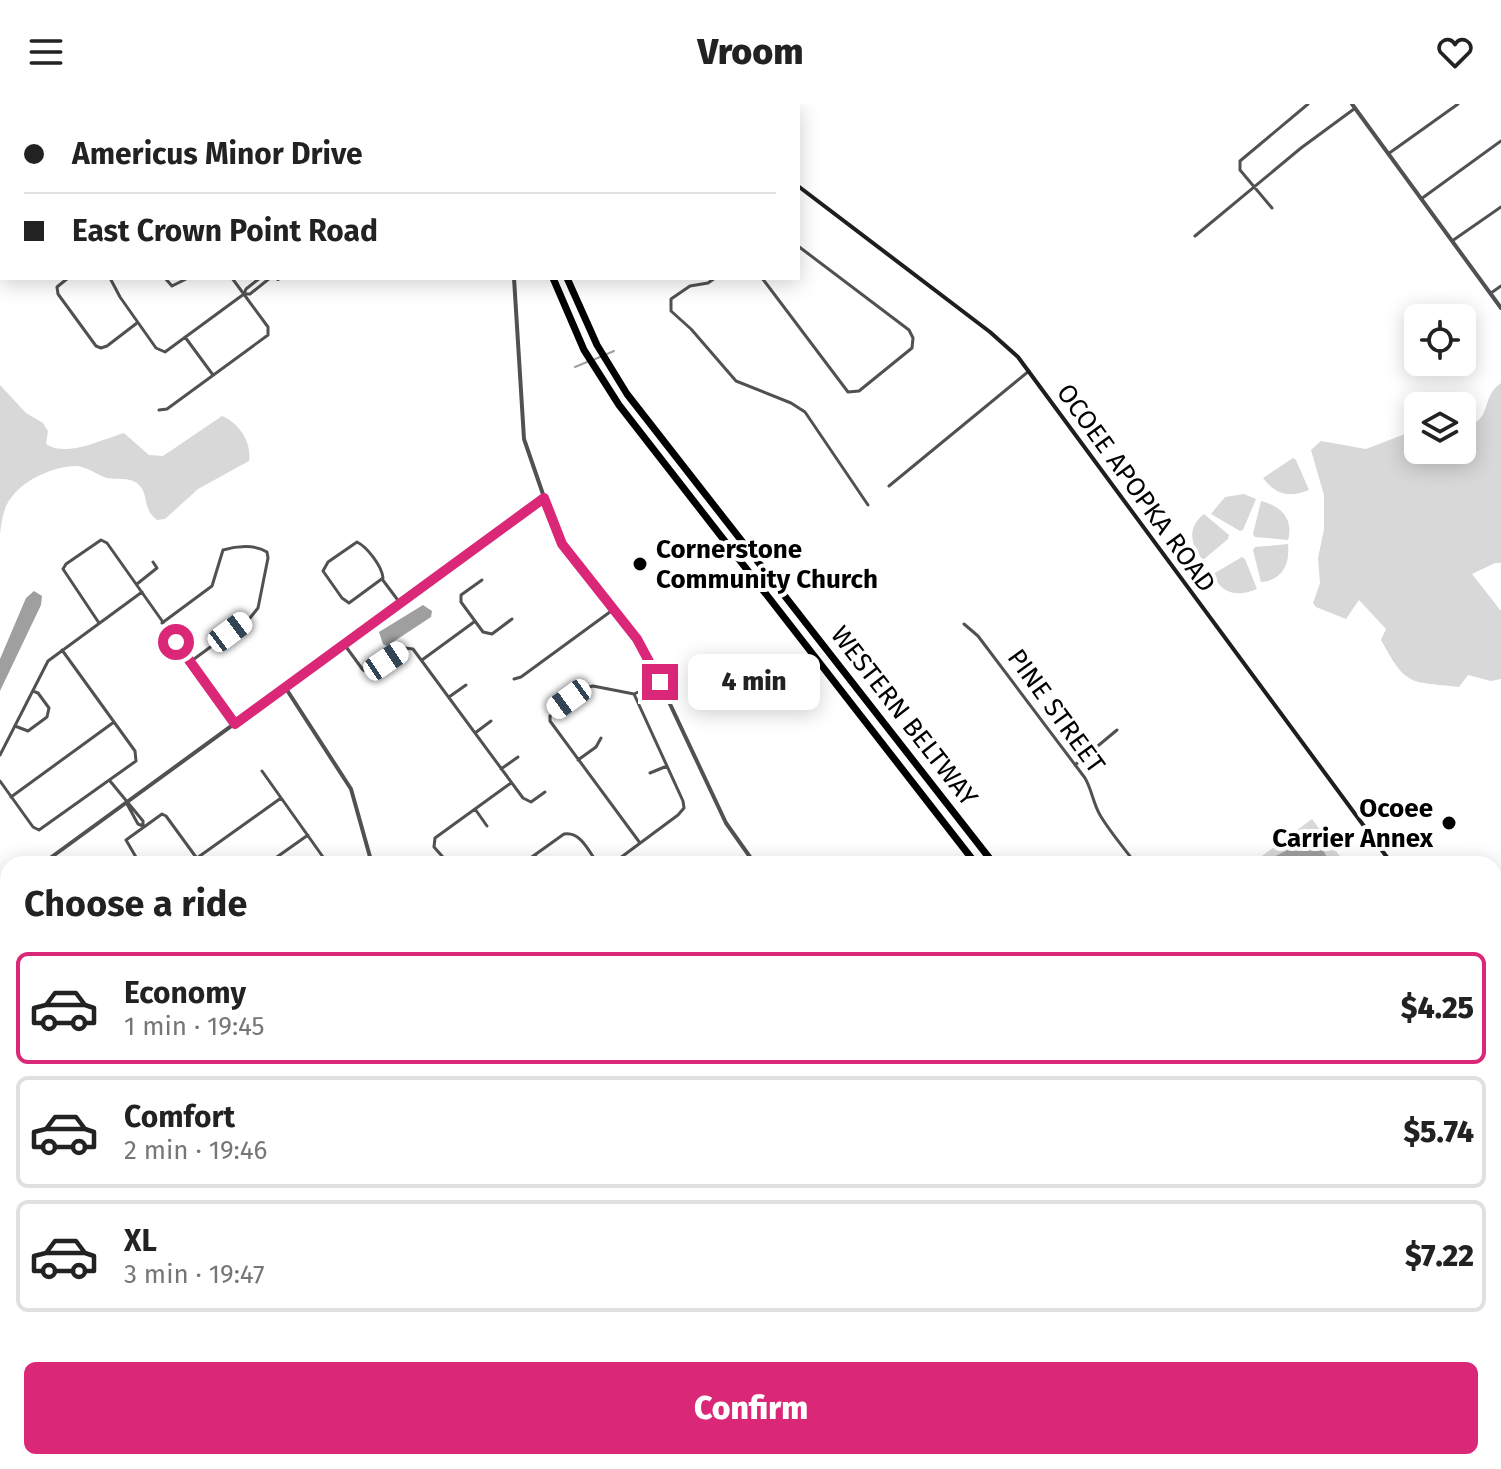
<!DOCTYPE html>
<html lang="en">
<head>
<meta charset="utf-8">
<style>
  :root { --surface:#fff; --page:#f6f6f6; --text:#222; --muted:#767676; --line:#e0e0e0; --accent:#db2777 }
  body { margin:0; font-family:"Fira Sans",sans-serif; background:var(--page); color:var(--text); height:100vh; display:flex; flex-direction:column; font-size:30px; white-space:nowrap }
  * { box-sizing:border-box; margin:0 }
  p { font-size:26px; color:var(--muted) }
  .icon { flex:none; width:44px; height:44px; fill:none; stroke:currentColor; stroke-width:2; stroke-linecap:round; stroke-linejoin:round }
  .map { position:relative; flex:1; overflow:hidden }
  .panel { position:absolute; left:0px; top:752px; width:1502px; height:614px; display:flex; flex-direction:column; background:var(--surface); border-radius:24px 24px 0 0; box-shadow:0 4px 20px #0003 }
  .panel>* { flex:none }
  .top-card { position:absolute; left:0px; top:0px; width:800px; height:176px; box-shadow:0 4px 20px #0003; display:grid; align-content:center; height:176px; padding:0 24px; background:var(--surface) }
  .tools { position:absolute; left:1404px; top:200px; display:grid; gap:16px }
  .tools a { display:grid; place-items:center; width:72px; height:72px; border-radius:12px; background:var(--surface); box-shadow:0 4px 20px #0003; font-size:40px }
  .end { position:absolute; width:36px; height:36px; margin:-18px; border:10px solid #db2777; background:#fff; box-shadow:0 0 0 4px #fff }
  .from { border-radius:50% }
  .bubble { position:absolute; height:56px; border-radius:12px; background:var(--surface); box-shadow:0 4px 20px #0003; font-size:26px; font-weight:800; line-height:56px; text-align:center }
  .car { position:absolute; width:24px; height:48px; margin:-24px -12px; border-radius:10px; box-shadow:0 0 6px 2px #0007; background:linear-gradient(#fff 24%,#345 0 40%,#fff 0 76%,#345 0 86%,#fff 0) }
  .top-card b { display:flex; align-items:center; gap:28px; height:76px; font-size:30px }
  .top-card b+b { border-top:2px solid var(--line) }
  .top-card i { width:20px; height:20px; background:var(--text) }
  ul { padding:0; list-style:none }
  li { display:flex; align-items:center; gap:24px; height:112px; margin:0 16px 12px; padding:0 8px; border:4px solid var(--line); border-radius:12px }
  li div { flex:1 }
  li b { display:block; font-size:30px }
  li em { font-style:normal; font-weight:800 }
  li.current { border-color:var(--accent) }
  li>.icon { width:72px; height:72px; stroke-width:1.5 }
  h2 { padding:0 24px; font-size:36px; line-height:96px }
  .primary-button { display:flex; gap:16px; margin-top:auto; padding:16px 24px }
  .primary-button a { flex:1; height:92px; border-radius:12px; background:var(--accent); color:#fff; font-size:32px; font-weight:800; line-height:92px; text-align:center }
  header { display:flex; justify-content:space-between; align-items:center; height:104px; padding:0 24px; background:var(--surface); font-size:36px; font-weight:800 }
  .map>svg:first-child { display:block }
  .green { fill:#d8d8d8 }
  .water { fill:#9f9f9f }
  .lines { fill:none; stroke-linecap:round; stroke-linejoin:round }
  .stream { stroke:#9f9f9f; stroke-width:2 }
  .minor { stroke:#515151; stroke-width:3 }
  .tertiary { stroke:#515151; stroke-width:4 }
  .secondary { stroke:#1e1e1e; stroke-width:4 }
  .primary { stroke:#000; stroke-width:6 }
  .motorway { stroke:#000; stroke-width:7 }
  .rail-casing { stroke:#000; stroke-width:5 }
  .rail { stroke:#fff; stroke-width:2; stroke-dasharray:6; stroke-linecap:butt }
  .route { stroke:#db2777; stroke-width:10 }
  .poi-dot { fill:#000; stroke:#fff; stroke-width:3 }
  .labels { text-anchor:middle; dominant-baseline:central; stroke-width:8; stroke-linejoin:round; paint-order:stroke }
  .street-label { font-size:26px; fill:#000; stroke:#fff }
  .poi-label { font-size:26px; font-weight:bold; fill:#000; stroke:#fff; text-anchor:start }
</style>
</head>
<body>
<header><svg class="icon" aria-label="menu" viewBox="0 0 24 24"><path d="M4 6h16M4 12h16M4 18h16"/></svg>Vroom<svg class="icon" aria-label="heart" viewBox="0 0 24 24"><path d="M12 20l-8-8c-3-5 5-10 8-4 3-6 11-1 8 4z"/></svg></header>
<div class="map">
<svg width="1501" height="1365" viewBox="0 0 1501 1365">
  <rect width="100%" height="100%" fill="#fff"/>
  <path class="green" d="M1501 279V459H1495L1472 470 1501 507V575L1491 577 1468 571 1459 583C1410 577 1407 584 1381 536L1386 525 1359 496 1346 515 1316 503 1313 499 1320 479 1318 454 1324 425V391L1311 346 1321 337 1366 345 1418 325V346H1462V321C1494 320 1479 294 1501 279Z
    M0 281 26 309 43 319 48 327 46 340C66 354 103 335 124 329L149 351 163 352 222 312C239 319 252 338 249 357L198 385 165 415 157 416C141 404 150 389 137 379 129 373 116 376 107 374 97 371 88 363 77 362 55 362 24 375 11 394 3 404 2 417 0 429Z
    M1293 354 1296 356 1309 386C1289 394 1276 391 1263 374Z
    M1244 390 1256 395 1243 426 1240 427 1211 410 1225 393Z
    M1261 397C1281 402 1294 415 1288 436L1255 433 1253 430Z
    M1204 410 1229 431 1228 435 1203 456C1190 441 1187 423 1204 410Z
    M1288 440C1290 460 1283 476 1261 478L1253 446 1255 443Z
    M1242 453 1245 455 1257 485C1239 493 1221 491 1213 470Z
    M1312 715 1345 759 1251 760Z"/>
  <path class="water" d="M34 487 42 492 41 501 0 587V555L26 494Z
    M423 501 432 507 431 513 387 542 383 540 379 528Z
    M1308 727 1313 729 1328 755V759L1270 760 1272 754 1291 744Z"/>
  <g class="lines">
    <path class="stream" d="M593 256 614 247
      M575 263 587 258"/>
    <path class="minor" d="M30 0 32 2
      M63 2 65 0
      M0 42H2
      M1388 50 1458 0
      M1421 95 1501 37
      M1272 104 1240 66V57L1308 0
      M1195 132 1301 44 1354 5
      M1452 137 1501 103
      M68 174 57 183 58 190 96 242 101 244 107 242 137 219
      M110 174 120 193 156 244 165 248 244 190 246 185 260 174
      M165 174 172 182 188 174
      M715 174 708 179 690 182 671 195V207L691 225 736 277 791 299 805 308 868 401
      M762 174 848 288 859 287 912 244 913 234 909 226 798 142
      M1491 189 1501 182
      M244 190H250L270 174
      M185 233 213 271
      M159 306 167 305 268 231V223L232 174
      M889 382 1029 267
      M357 438C367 443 382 462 383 474L349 499 342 494 323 467 328 458Z
      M382 475 400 499
      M482 476 461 491V498L483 528 492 530 512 515
      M137 480 157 464 153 458
      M99 519 63 465 66 460 101 436 107 439 235 620
      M162 519 212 482 223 446C236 442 255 440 267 448L268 454 258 504 250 514 190 558
      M964 520 978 532 1085 674C1092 686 1093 699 1100 711 1110 728 1124 744 1136 760
      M344 540 363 566 369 569 404 544 413 545 523 694 531 698 545 688
      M422 556 474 518
      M514 575 521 573 614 505
      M449 593 466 581
      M15 622 28 627 47 613 49 604 38 589 33 587
      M475 629 491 617
      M0 651 48 557 142 488
      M578 656 596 643 601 634
      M1075 661 1117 626
      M501 665 518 653
      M262 667 328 760
      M650 669 667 662
      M0 677 33 723 39 726 136 657 135 647 62 546
      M110 677 143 717V722
      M11 693 114 618
      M127 700 138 720 143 722
      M475 705 487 722
      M640 739 550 617V612L585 584 593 582 634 590 660 578
      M535 751 541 760
      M197 754 281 694
      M140 760 126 736 162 710 166 712 201 760
      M267 760 308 731
      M449 760 434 743 435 734 511 679
      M522 760 564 730C581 727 589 748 598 760
      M612 760 678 711 684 704 683 697 634 590
      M0 991 8 985
      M0 1017 8 1028
      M0 1081 8 1080
      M0 1137H8
      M0 1225 8 1220
      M396 1358 402 1365
      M454 1358 459 1365
      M740 1358 745 1365
      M1023 1358 1032 1365H1037
      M1032 1358 1037 1365
      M119 1365 129 1358
      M200 1365 210 1358
      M377 1365 386 1358
      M502 1365 506 1358"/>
    <path class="tertiary" d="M166 0 167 2
      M174 0V2
      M1352 0 1501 204
      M626 2 629 0
      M277 174 278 175
      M514 174 524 335 556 428 571 452 646 549 726 719 755 760
      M285 583 351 685 372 760
      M42 760 544 394
      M0 790 8 784
      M0 1257V1317
      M0 1344 8 1359 15 1365
      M548 1358 553 1365
      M810 1358 815 1365"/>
    <path class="secondary" d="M704 0 706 2
      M798 82 990 228 1018 253 1392 760
      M1494 896 1501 905
      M1494 1012 1501 1007"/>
    <path class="primary" d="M1037 1365 1042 1358
      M1047 1365 1052 1358"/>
    <path class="motorway" d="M530 2V0
      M544 2V0
      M553 174 584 246 619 301 976 760
      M567 174 597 241 627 290 994 760
      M1421 1358 1424 1365
      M1434 1358 1437 1365"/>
    <defs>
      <path id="rail" d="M1494 1128 1501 1123
        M823 1358 828 1365
        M1357 1365 1359 1358"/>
    </defs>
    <use href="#rail" class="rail-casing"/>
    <use href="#rail" class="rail"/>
  </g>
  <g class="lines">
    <path class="route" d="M176 538 235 620 544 394 562 440 637 535 660 578"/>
  </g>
  <g class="poi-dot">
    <circle cx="640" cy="460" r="8"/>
    <circle cx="1449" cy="719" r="8"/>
  </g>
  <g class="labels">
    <g class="street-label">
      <text transform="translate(1136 384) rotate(54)">OCOEE APOPKA ROAD</text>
      <text transform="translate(1056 607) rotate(54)">PINE STREET</text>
      <text transform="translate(904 612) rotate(52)">WESTERN BELTWAY</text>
    </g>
    <g class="poi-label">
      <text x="656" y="445">Cornerstone<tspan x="656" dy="30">Community Church</tspan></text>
      <text x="1433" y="704" text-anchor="end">Ocoee<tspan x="1433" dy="30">Carrier Annex</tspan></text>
    </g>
  </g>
</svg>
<div class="tools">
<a><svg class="icon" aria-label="locate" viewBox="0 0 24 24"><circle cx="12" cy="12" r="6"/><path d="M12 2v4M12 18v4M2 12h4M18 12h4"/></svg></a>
<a><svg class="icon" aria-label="layers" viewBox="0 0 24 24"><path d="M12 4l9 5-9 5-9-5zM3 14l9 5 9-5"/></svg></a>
</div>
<i class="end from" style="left:176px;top:538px"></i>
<i class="end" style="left:660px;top:578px"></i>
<div class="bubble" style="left:688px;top:550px;width:132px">4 min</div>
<i class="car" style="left:230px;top:528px;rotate:53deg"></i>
<i class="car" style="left:386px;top:557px;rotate:56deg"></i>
<i class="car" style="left:569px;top:595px;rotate:234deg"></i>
<div class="top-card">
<b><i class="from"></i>Americus Minor Drive</b>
<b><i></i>East Crown Point Road</b>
</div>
<section class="panel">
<h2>Choose a ride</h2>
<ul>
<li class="current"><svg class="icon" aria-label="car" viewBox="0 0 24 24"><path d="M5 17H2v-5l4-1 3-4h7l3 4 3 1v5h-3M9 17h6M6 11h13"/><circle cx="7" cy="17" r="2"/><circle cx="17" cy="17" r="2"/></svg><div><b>Economy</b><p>1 min · 19:45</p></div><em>$4.25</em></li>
<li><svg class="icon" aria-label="car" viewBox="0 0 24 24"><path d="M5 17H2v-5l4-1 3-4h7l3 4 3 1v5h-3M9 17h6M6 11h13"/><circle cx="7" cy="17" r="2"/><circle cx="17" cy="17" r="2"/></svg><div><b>Comfort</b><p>2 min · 19:46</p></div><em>$5.74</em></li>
<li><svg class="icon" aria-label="car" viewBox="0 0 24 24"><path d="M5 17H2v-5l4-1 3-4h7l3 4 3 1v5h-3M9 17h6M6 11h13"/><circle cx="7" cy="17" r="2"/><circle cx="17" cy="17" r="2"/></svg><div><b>XL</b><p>3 min · 19:47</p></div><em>$7.22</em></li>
</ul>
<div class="primary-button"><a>Confirm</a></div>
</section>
</div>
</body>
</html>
